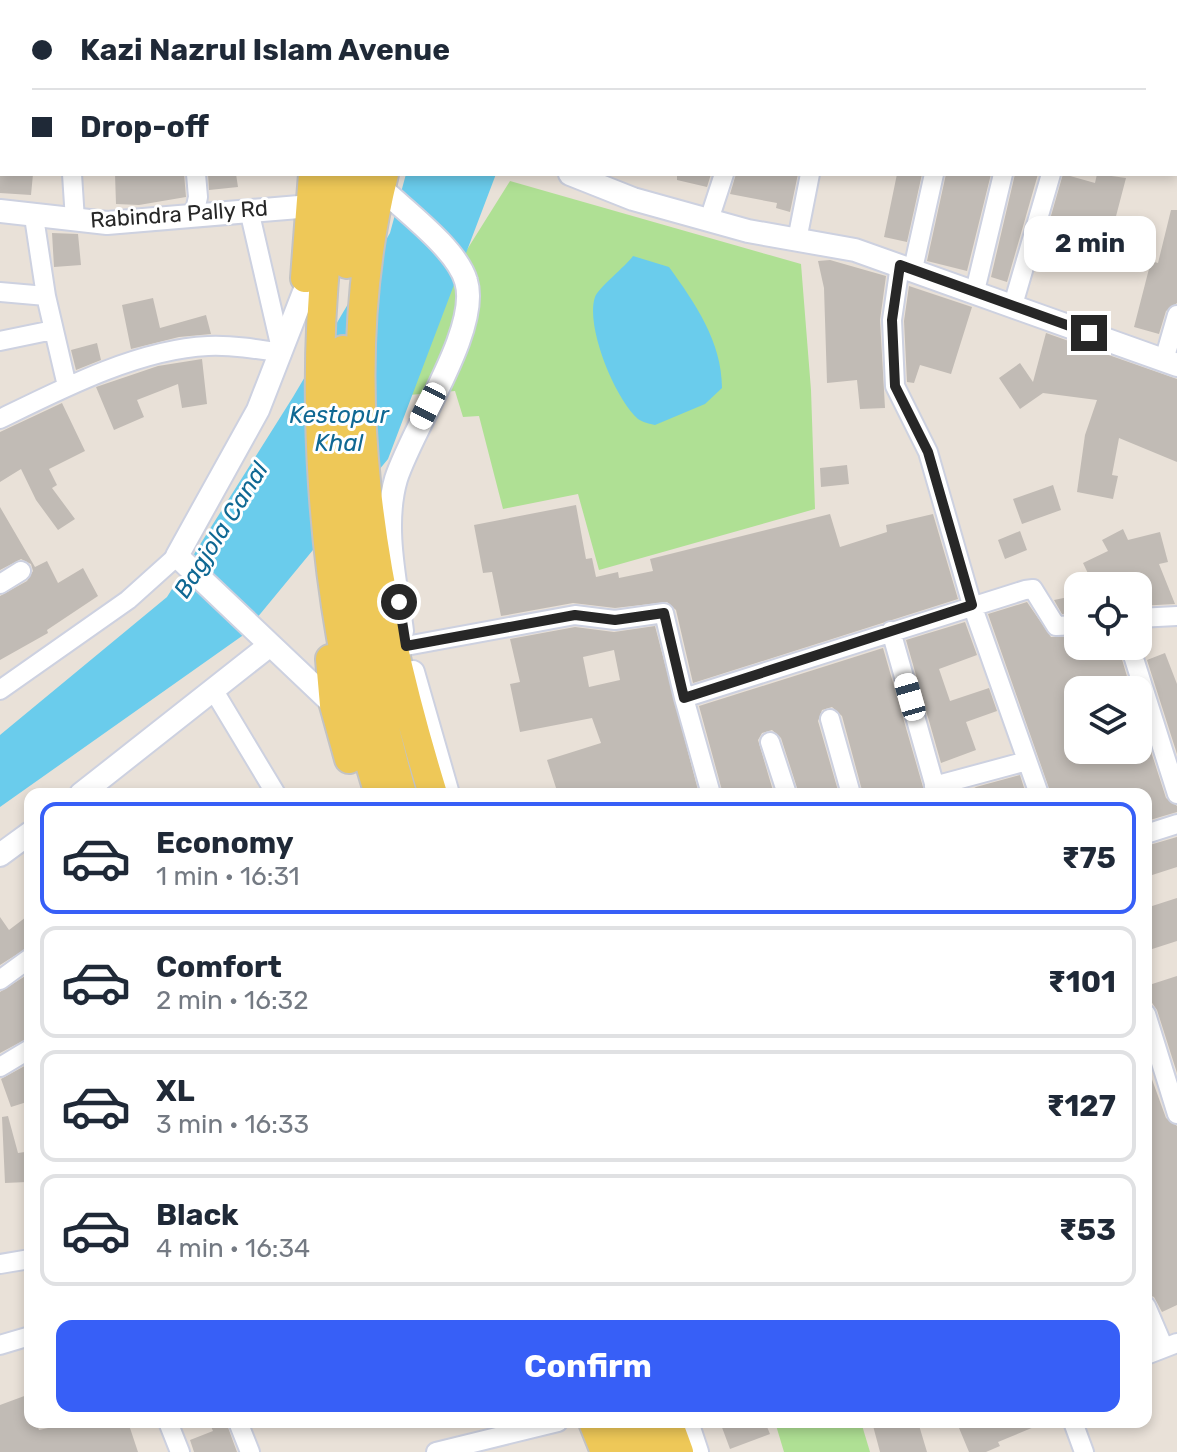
<!DOCTYPE html>
<html lang="en">
<head>
<meta charset="utf-8">
<style>
  :root { --surface:#fff; --page:#f2f2f3; --text:#1f2937; --muted:#747a83; --line:#e0e1e3; --accent:#375ff7 }
  body { margin:0; font-family:Rubik,sans-serif; background:var(--page); color:var(--text); height:100vh; display:flex; flex-direction:column; font-size:30px; white-space:nowrap }
  * { box-sizing:border-box; margin:0 }
  p { font-size:26px; color:var(--muted) }
  .icon { flex:none; width:44px; height:44px; fill:none; stroke:currentColor; stroke-width:2; stroke-linecap:round; stroke-linejoin:round }
  .map { position:relative; flex:1; overflow:hidden }
  .sheet { position:absolute; left:24px; top:788px; width:1128px; height:640px; display:flex; flex-direction:column; background:var(--surface); border-radius:16px; box-shadow:0 4px 12px #0003 }
  .sheet>* { flex:none }
  .hud { position:absolute; left:0px; top:0px; width:1178px; height:176px; box-shadow:0 4px 12px #0003; display:grid; align-content:center; height:176px; padding:0 32px; background:var(--surface) }
  .fabs { position:absolute; left:1064px; top:572px; display:grid; gap:16px }
  .fabs a { display:grid; place-items:center; width:88px; height:88px; border-radius:16px; background:var(--surface); box-shadow:0 4px 12px #0003; font-size:40px }
  .end { position:absolute; width:36px; height:36px; margin:-18px; border:10px solid #272727; background:#fff; box-shadow:0 0 0 4px #fff }
  .from { border-radius:50% }
  .bubble { position:absolute; height:56px; border-radius:16px; background:var(--surface); box-shadow:0 4px 12px #0003; font-size:26px; font-weight:700; line-height:56px; text-align:center }
  .car { position:absolute; width:24px; height:48px; margin:-24px -12px; border-radius:10px; box-shadow:0 0 6px 2px #0007; background:linear-gradient(#fff 24%,#345 0 40%,#fff 0 76%,#345 0 86%,#fff 0) }
  .hud b { display:flex; align-items:center; gap:28px; height:76px; font-size:30px }
  .hud b+b { border-top:2px solid var(--line) }
  .hud i { width:20px; height:20px; background:var(--text) }
  ul { padding:14px 0 0; list-style:none }
  li { display:flex; align-items:center; gap:24px; height:112px; margin:0 16px 12px; padding:0 16px; border:4px solid var(--line); border-radius:16px }
  li div { flex:1 }
  li b { display:block; font-size:30px }
  li em { font-style:normal; font-weight:700 }
  li.current { border-color:var(--accent) }
  li>.icon { width:72px; height:72px; stroke-width:1.5 }
  .cta { display:flex; gap:16px; margin-top:auto; padding:16px 32px }
  .cta a { flex:1; height:92px; border-radius:16px; background:var(--accent); color:#fff; font-size:32px; font-weight:700; line-height:92px; text-align:center }
  .map>svg:first-child { display:block }
  .green { fill:#afe094 }
  .water { fill:#6accec }
  .building { fill:#c1bbb5; fill-rule:evenodd }
  .lines { fill:none; stroke-linecap:round; stroke-linejoin:round }
  .minor-casing { stroke:#cdd1e0; stroke-width:22 }
  .tertiary-casing { stroke:#cdd1e0; stroke-width:26 }
  .primary-casing { stroke:#c3c3c3; stroke-width:32 }
  .minor { stroke:#fff; stroke-width:18 }
  .tertiary { stroke:#fff; stroke-width:22 }
  .primary { stroke:#eec858; stroke-width:28 }
  .route { stroke:#272727; stroke-width:10 }
  .labels { text-anchor:middle; dominant-baseline:central; stroke-width:6; stroke-linejoin:round; paint-order:stroke }
  .street-label { font-size:22px; fill:#272727; stroke:#fff }
  .water-label { font-size:24px; font-style:italic; fill:#0f6893; stroke:#fff }
</style>
</head>
<body>
<div class="map">
<svg width="1177" height="1452" viewBox="0 0 1177 1452">
  <rect width="100%" height="100%" fill="#e9e1d8"/>
  <path class="green" d="M510 181 801 264 811 390 815 509 599 570 578 494 503 509 479 416 463 417 455 391 374 398Z
    M775 1422H861L870 1452H784Z"/>
  <path class="water" d="M406 174H496L388 459 242 636 0 807V735L167 597 293 397 390 233Z
    M633 256 669 267C695 303 722 342 722 388L705 404 655 425C650 424 642 422 638 419 615 399 585 326 595 297 599 287 625 267 633 256Z"/>
  <path class="building" d="M0 174H33L31 195 0 193Z
    M115 174H184L186 197 139 205 116 204Z
    M208 174H236L238 187 209 190Z
    M677 174H711L707 187 677 180Z
    M736 174H798L790 212 776 208 777 203 730 194Z
    M897 174H922L907 242 884 237Z
    M946 174H991L967 271 927 261Z
    M1015 174H1038L1007 282 991 277Z
    M1063 174 1095 183 1097 174 1126 178 1109 243 1072 232 1062 261 1040 254Z
    M1171 210H1177V303L1166 311 1159 334 1134 327 1151 261 1158 263Z
    M52 233 78 234 81 265 54 267Z
    M830 260 886 276 880 320 885 408 860 409 857 380 827 383 824 288 818 261Z
    M909 286 972 307 951 374 920 365 914 383 907 382 904 321Z
    M153 298 160 328 206 315 211 334 179 337 131 349 122 305Z
    M1046 333 1177 379V462L1119 438 1112 475 1118 476 1113 499 1077 492 1085 435 1097 400 1043 393 1020 409 999 378 1020 363 1033 382Z
    M97 343 101 360 76 370 71 350Z
    M202 359 207 404 182 408 178 384 137 400 144 417 114 430 96 387 158 366Z
    M62 403 85 451 49 469 57 485 52 488 75 519 58 530 36 500 21 469 0 482V432Z
    M847 465 849 484 821 487 820 468Z
    M1053 485 1061 510 1022 524 1013 499Z
    M576 505 586 559 592 558 596 577 618 572 619 578 653 571 650 559 830 514 840 547 887 532 886 525 933 514 958 599 693 683 676 610 667 602 615 608 573 603 501 616 492 572 483 573 474 525Z
    M0 507 35 567 47 561 58 583 83 568 98 596 47 630 48 633 0 660V596L27 581 33 571 31 564 21 559 0 570Z
    M1123 529 1128 540 1160 532 1168 562 1159 564 1175 604 1138 606V586H1094L1083 563 1108 551 1102 540Z
    M1020 531 1027 550 1005 559 998 540Z
    M1078 595V613L1062 614 1054 600Z
    M1027 602 1051 637H1078V646H1118L1131 690H1078V750H1138V711L1166 798 1177 806V812L1150 820 1146 794H1051L988 614Z
    M965 622 977 655 939 669 950 701 989 688 997 711 966 722 976 750 941 763 906 640Z
    M655 626 699 794H558L547 760 601 743 592 718 520 732 510 684 520 682 510 639 575 627 614 632ZM614 650 620 680 589 687 583 657Z
    M883 648 925 794H863L842 716 832 707 822 710 818 721 839 794H799L781 738 772 730 762 733 758 740 774 794H723L699 706Z
    M1165 653 1177 684V754L1147 660Z
    M1020 775 1026 794H964L976 787Z
    M1177 837V867L1146 877V846Z
    M1177 898V941L1146 951V908Z
    M30 914V946L0 965V917L9 930Z
    M30 973V1009L24 1013 30 1023V1037L0 1053V992Z
    M1177 976V1073L1157 1010 1146 994V986Z
    M30 1063V1101L11 1107 1 1079Z
    M1146 1063 1166 1118 1177 1126V1305L1162 1312 1154 1297 1146 1294V1171L1150 1169 1146 1156Z
    M8 1116 18 1153 25 1152 27 1182 5 1183 2 1117Z
    M27 1395 30 1422H36L39 1430 75 1422H128L138 1452H0V1405Z
    M209 1422H226L237 1452H194L190 1440 213 1431Z
    M720 1422H765L770 1434 730 1449Z
    M872 1422H918L927 1452H880Z
    M973 1422H1046L998 1442 1000 1446 986 1452H969L959 1428Z"/>
  <g class="lines">
    <defs>
      <path id="minor" d="M939 0 945 2
        M575 2 576 0
        M758 2 759 0
        M846 2V0
        M1176 23H1177
        M1176 74H1177
        M72 174 75 220
        M194 215 198 197 196 174
        M34 217 46 296 67 386
        M709 220 724 174
        M797 240 810 174
        M900 265 892 320 895 386 928 452 972 605 1039 794
        M913 269 934 174
        M975 291 1003 174
        M0 292 46 296
        M1013 305 1051 174
        M0 341 53 330
        M1164 360 1177 315
        M0 419C61 389 139 349 208 346 233 345 257 349 282 353L249 210
        M0 584 21 571
        M1138 618 1177 616
        M891 631 937 794
        M406 646 575 615 615 620 664 613 684 698 1025 590 1033 589 1056 626 1078 625
        M1130 646 1177 794
        M0 690 128 600 177 556
        M214 691 276 794
        M684 698 711 794
        M830 719 851 794
        M770 742 787 794
        M934 786 1027 761
        M1146 834 1177 824
        M0 980 30 958
        M1146 1014 1177 1114
        M0 1067 30 1049
        M0 1264 30 1259
        M1146 1306 1164 1348
        M0 1345 30 1336
        M1146 1355 1177 1343
        M168 1422 180 1452
        M238 1422 250 1452
        M1073 1422 1084 1452
        M436 1452 558 1422"/>
      <path id="tertiary" d="M570 174 633 199 748 231 855 250 1177 365
        M380 187C404 210 457 249 466 281 481 329 412 428 396 479 382 527 396 583 402 631
        M0 211 107 223 311 206
        M304 292 258 410 177 556 334 705
        M413 672 448 794
        M81 794 270 645
        M0 855 30 833
        M687 1422 697 1452"/>
      <path id="primary" d="M350 2V0
        M376 2V0
        M401 2V0
        M430 2V0
        M337 174C304 370 319 604 379 794
        M384 174C333 379 372 596 433 794
        M347 264 361 174
        M305 278 313 174
        M343 350C341 501 361 649 402 794
        M330 659 334 705 349 759
        M593 1422 605 1452
        M616 1422 628 1452
        M639 1422 651 1452
        M668 1422 679 1452"/>
    </defs>
    <use href="#minor" class="minor-casing"/>
    <use href="#tertiary" class="tertiary-casing"/>
    <use href="#primary" class="primary-casing"/>
    <use href="#minor" class="minor"/>
    <use href="#tertiary" class="tertiary"/>
    <use href="#primary" class="primary"/>
  </g>
  <g class="lines">
    <path class="route" d="M399 602 406 646 575 615 615 620 664 613 684 698 972 605 928 452 895 386 892 320 900 265 1089 333"/>
  </g>
  <g class="labels">
    <g class="street-label">
      <text transform="translate(179 214) rotate(-4)">Rabindra Pally Rd</text>
    </g>
    <g class="water-label">
      <text x="339" y="415">Kestopur<tspan x="339" dy="28">Khal</tspan></text>
      <text transform="translate(221 530) rotate(-58)">Bagjola Canal</text>
    </g>
  </g>
</svg>
<div class="fabs">
<a><svg class="icon" aria-label="locate" viewBox="0 0 24 24"><circle cx="12" cy="12" r="6"/><path d="M12 2v4M12 18v4M2 12h4M18 12h4"/></svg></a>
<a><svg class="icon" aria-label="layers" viewBox="0 0 24 24"><path d="M12 4l9 5-9 5-9-5zM3 14l9 5 9-5"/></svg></a>
</div>
<i class="end from" style="left:399px;top:602px"></i>
<i class="end" style="left:1089px;top:333px"></i>
<div class="bubble" style="left:1024px;top:216px;width:132px">2 min</div>
<i class="car" style="left:428px;top:406px;rotate:207deg"></i>
<i class="car" style="left:910px;top:697px;rotate:344deg"></i>
<div class="hud">
<b><i class="from"></i>Kazi Nazrul Islam Avenue</b>
<b><i></i>Drop-off</b>
</div>
<section class="sheet">
<ul>
<li class="current"><svg class="icon" aria-label="car" viewBox="0 0 24 24"><path d="M5 17H2v-5l4-1 3-4h7l3 4 3 1v5h-3M9 17h6M6 11h13"/><circle cx="7" cy="17" r="2"/><circle cx="17" cy="17" r="2"/></svg><div><b>Economy</b><p>1 min · 16:31</p></div><em>₹75</em></li>
<li><svg class="icon" aria-label="car" viewBox="0 0 24 24"><path d="M5 17H2v-5l4-1 3-4h7l3 4 3 1v5h-3M9 17h6M6 11h13"/><circle cx="7" cy="17" r="2"/><circle cx="17" cy="17" r="2"/></svg><div><b>Comfort</b><p>2 min · 16:32</p></div><em>₹101</em></li>
<li><svg class="icon" aria-label="car" viewBox="0 0 24 24"><path d="M5 17H2v-5l4-1 3-4h7l3 4 3 1v5h-3M9 17h6M6 11h13"/><circle cx="7" cy="17" r="2"/><circle cx="17" cy="17" r="2"/></svg><div><b>XL</b><p>3 min · 16:33</p></div><em>₹127</em></li>
<li><svg class="icon" aria-label="car" viewBox="0 0 24 24"><path d="M5 17H2v-5l4-1 3-4h7l3 4 3 1v5h-3M9 17h6M6 11h13"/><circle cx="7" cy="17" r="2"/><circle cx="17" cy="17" r="2"/></svg><div><b>Black</b><p>4 min · 16:34</p></div><em>₹53</em></li>
</ul>
<div class="cta"><a>Confirm</a></div>
</section>
</div>
</body>
</html>
